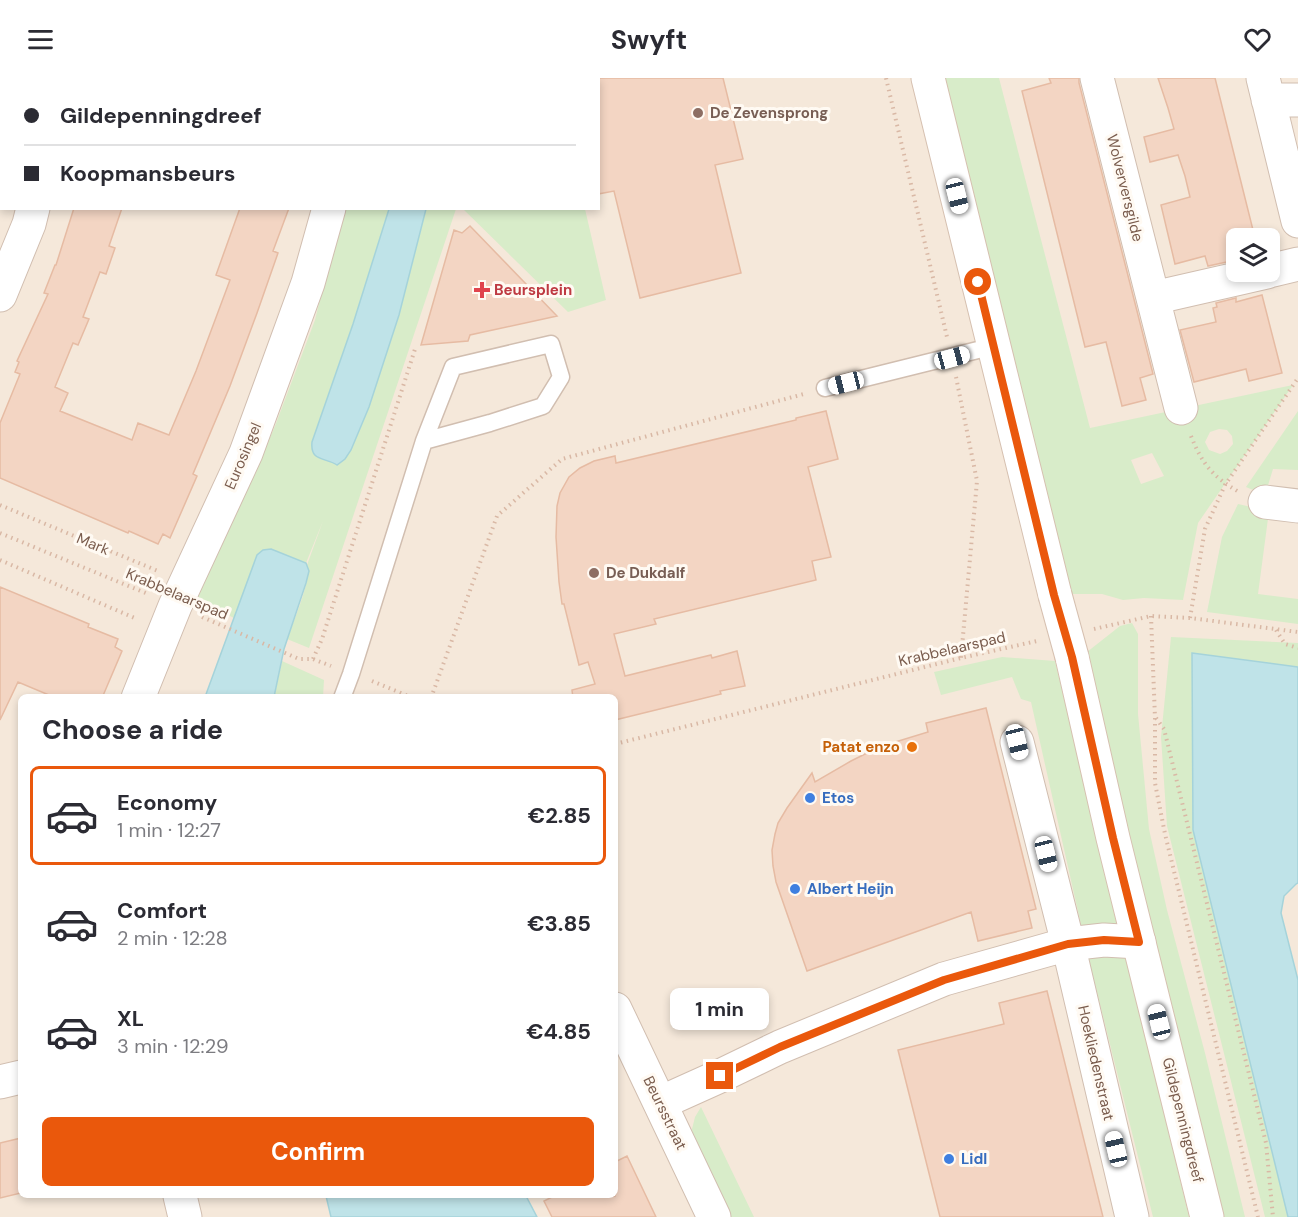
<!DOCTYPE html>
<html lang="en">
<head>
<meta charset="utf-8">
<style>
  :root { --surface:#fff; --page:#f7f7f7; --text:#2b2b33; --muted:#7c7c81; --line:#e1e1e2; --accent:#ea580c }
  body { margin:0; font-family:"DM Sans",sans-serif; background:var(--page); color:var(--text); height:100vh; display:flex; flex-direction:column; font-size:22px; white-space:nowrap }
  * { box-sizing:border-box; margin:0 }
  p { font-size:20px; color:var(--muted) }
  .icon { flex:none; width:33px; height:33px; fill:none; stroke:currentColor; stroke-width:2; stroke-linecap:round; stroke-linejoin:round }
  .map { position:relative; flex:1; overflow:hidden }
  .side { position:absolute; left:18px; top:616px; width:600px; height:504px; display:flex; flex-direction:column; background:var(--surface); border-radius:9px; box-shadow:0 3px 9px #0003 }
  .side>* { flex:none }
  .top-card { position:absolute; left:0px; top:0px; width:600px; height:132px; box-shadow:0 3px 9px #0003; display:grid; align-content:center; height:132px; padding:0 24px; background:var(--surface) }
  .fabs { position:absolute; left:1226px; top:150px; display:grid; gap:12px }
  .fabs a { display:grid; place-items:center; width:54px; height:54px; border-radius:9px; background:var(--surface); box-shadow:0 3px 9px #0003; font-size:30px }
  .end { position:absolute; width:27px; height:27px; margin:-14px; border:8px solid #ea580c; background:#fff; box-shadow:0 0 0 3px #fff }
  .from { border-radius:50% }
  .bubble { position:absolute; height:42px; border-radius:9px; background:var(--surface); box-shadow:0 3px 9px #0003; font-size:20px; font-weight:700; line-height:42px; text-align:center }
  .car { position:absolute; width:18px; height:36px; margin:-18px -9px; border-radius:8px; box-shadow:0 0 4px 2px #0007; background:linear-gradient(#fff 24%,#345 0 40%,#fff 0 76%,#345 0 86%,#fff 0) }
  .top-card b { display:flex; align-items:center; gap:21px; height:57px; font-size:22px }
  .top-card b+b { border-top:2px solid var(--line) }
  .top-card i { width:15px; height:15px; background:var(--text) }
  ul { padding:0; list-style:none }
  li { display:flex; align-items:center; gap:18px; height:99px; margin:0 12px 9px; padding:0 12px; border:3px solid transparent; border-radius:9px }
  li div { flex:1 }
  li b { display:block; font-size:22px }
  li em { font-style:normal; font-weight:700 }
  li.on { border-color:var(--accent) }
  li>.icon { width:54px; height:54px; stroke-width:1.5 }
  h2 { padding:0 24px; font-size:27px; line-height:72px }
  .action { display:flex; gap:12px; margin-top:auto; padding:12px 24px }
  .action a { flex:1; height:69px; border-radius:9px; background:var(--accent); color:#fff; font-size:24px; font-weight:700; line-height:69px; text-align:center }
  header { display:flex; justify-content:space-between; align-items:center; height:78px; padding:0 24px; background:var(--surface); font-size:27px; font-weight:700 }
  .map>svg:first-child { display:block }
  .residential { fill:#f5e8da; fill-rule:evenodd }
  .green { fill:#d8ecc9; fill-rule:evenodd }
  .water { fill:#bfe3e8; stroke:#a5d3da; stroke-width:1.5 }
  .building { fill:#f3d5c3; stroke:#e6bba3; stroke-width:1.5 }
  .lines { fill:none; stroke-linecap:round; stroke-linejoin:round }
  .lane-casing { stroke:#d1beb0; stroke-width:19 }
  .street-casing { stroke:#d1beb0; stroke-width:35 }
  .secondary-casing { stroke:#d6c0b0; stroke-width:35 }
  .path { stroke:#d9b8a5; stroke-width:4; stroke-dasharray:1.5 4.5; stroke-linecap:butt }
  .lane { stroke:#fff; stroke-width:16 }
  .street { stroke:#fff; stroke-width:33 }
  .secondary { stroke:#fff; stroke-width:33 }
  .secondary-bridge-casing { stroke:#d6c0b0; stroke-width:35; stroke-linecap:butt }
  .secondary-bridge { stroke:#fff; stroke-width:33 }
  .route { stroke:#ea580c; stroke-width:8 }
  .education-dot { fill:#8d6e63; stroke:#fffaf3; stroke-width:2 }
  .health-dot { fill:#e0444e; stroke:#fffaf3; stroke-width:2 }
  .food-dot { fill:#e8710a; stroke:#fffaf3; stroke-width:2 }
  .shop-dot { fill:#3f7fe0; stroke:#fffaf3; stroke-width:2 }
  .labels { text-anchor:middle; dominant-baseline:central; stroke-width:6; stroke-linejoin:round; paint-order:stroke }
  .education-label { font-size:15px; font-weight:bold; fill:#785e54; stroke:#fffaf3; text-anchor:start }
  .street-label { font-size:15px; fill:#7a5c4d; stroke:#fffaf3 }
  .health-label { font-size:15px; font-weight:bold; fill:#be3a42; stroke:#fffaf3; text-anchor:start }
  .food-label { font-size:15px; font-weight:bold; fill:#c56008; stroke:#fffaf3; text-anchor:end }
  .shop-label { font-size:15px; font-weight:bold; fill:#366cbe; stroke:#fffaf3; text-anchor:start }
</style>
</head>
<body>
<header><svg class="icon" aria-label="menu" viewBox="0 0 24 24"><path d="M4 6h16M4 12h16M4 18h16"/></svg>Swyft<svg class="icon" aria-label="heart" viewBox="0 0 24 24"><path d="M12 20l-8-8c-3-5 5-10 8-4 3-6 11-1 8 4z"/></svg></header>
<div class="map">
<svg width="1298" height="1139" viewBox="0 0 1298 1139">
  <rect width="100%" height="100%" fill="#fdf6ec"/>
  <path class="residential" d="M0 0H1298V1139H0ZM2 2H598V130H2ZM1236 160H1269V194H1236ZM21 620H615V1118H21Z"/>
  <path class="green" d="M942 0H999L1090 350 1293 307 1198 445 1183 522 1144 520 1123 522 1102 516H1069ZM1219 351 1227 352 1232 358 1233 366 1227 373 1220 376 1209 372 1205 364 1210 354ZM1152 375 1164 398 1141 406 1131 382Z
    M342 131H389L353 246 320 381 330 382 351 372 369 329 399 237 426 131H456L309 570 287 561C293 545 312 501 307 487L323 443 306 485 271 471 257 477 234 540 196 521 248 410 275 348 315 242Z
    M463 131H585L606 222 568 234Z
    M1298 333V392L1273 391 1265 417 1246 409Z
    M1238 426 1269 433 1258 516 1298 521V546L1207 534 1222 459Z
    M1132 545 1138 556V636L1149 751 1167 832 1205 975 1245 1139H1219L1148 859 1087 574 1120 548Z
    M1171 559 1298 565V589L1193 575V752L1288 1139H1265L1167 748 1161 659Z
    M1002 579 1055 583 1189 1139H1153L1088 878 1031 624 1021 621 1012 599 941 617 934 594Z
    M282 583 324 602 323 619 274 620Z
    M701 1029 754 1139H724L697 1085 692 1051 695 1039Z"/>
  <path class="water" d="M389 131H426L399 237 369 329 351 372 345 381 337 387C325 379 310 384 312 364L353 246Z
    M271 471 306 485 309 493 306 505 284 571 274 619H205L257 477 263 472Z
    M1192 575 1298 589V805L1296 806 1284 818 1281 835 1298 902V1139H1288L1193 752Z
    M326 1118H526L537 1139H331Z"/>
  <path class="building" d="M598 0H723L743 81 715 87 741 195 640 220 614 113 598 116Z
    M1049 0H1079V5L1153 296 1140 300 1146 322 1122 328 1106 264 1085 269 1022 13 1051 5Z
    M1158 0H1215L1255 160H1236V182L1208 188 1205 178 1175 186 1161 127 1190 119 1185 98 1178 77 1150 84 1144 59 1174 51 1168 30Z
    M74 130H122L109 168 115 170 106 196 100 194 83 239 89 241 78 267 73 265 55 309 68 315 60 333 132 362 138 345 169 357 196 293 230 202 216 197 240 130H289L273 173 278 175 257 235 230 308 193 396 197 398 170 460 163 456 158 466 129 453 128 455 0 400V345L20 296 15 294 19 284 17 283 48 216 44 215 55 187H56Z
    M470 148 557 238 470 257 468 263 421 267 454 152 462 155Z
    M1262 217 1282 295 1249 303 1246 291 1194 304 1180 252 1216 244 1213 230 1217 229 1216 225 1236 220V224Z
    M826 333 838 381 808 389 831 479 812 483 816 502 654 541 656 546 614 556 625 598 711 577 712 580 737 573 745 608 720 613 721 616 615 642V620H573L572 612 595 606 588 584 579 587 564 526H562L559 504 556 459 557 428 560 415 569 399 580 390 594 383 615 378 616 385 796 342V340Z
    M0 509 89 546 88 549 118 561 115 569 122 573 102 620H56L18 604 0 642Z
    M986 630 1036 831 1028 833 1032 850 978 863 971 834 807 893 776 804 773 788 772 772 775 756 778 745 787 730 812 695 815 704 851 683 879 669 928 654 926 645Z
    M1047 913 1103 1139H940L898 972 1004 946 999 925Z
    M21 1060V1115L0 1120V1065Z
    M627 1078 656 1139H552L544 1123 554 1118H615V1084Z"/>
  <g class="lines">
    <defs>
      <path id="lane" d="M825 310 994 268
        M342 620 351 596 424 363 453 289 551 266 561 299 543 328 490 345 424 363"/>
      <path id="street" d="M1097 0 1181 330
        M1263 0 1298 143
        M14 2 15 0
        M70 2V0
        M364 2V0
        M1268 22H1298
        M0 56 2 51
        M1269 193 1298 186
        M0 217 29 146 33 130
        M1153 220 1267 194
        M1265 424 1298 428
        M138 620 175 528 246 375 308 205 329 130
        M1017 664 1068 866 1132 1139
        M615 931 714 1139
        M0 1004 21 999
        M660 1025 720 998 780 969 944 901 1068 866 1104 862 1139 864
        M180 1118 185 1139"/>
      <path id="secondary" d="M928 0 1055 517
        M1072 579 1113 760 1207 1139"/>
    </defs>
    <use href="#lane" class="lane-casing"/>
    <use href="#street" class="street-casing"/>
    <use href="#secondary" class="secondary-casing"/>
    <path class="path" d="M886 0 947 259
      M956 299 977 403 961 580
      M1191 358C1202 386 1213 399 1239 414
      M0 427 158 493
      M0 455 148 516
      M0 482 137 541
      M1151 538 1155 640V705L1165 756 1258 1139
      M202 539 299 581H313L331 588
      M1190 540 1205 451 1225 407 1298 300
      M1094 551 1151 538 1190 540 1298 554
      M1276 552 1285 566 1298 570
      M313 581 322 561 416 268
      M372 603 413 620
      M431 620 497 438 562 381 804 316
      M1156 640 1164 651 1266 1065 1273 1139
      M615 666 961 580 1037 563"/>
    <use href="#lane" class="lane"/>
    <use href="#street" class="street"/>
    <use href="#secondary" class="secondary"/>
    <defs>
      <path id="secondary-bridge" d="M1055 517 1072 579"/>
    </defs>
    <use href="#secondary-bridge" class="secondary-bridge-casing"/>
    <use href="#secondary-bridge" class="secondary-bridge"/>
  </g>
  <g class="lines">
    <path class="route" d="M720 998 780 969 944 902 1068 866 1104 862 1139 864 1113 760 1072 579 1054 517 978 204"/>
  </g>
  <g class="education-dot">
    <circle cx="698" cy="35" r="6"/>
    <circle cx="594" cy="495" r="6"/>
  </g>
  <path class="health-dot" d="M479 203h6v6h6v6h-6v6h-6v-6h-6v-6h6z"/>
  <circle class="food-dot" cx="912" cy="669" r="6"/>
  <g class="shop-dot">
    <circle cx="810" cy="720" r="6"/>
    <circle cx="795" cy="811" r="6"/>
    <circle cx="949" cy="1081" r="6"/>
  </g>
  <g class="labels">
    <g class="education-label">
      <text x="710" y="35">De Zevensprong</text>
      <text x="606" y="495">De Dukdalf</text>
    </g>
    <g class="street-label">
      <text transform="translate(1125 110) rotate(76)">Wolverversgilde</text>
      <text transform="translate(243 378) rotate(-67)">Eurosingel</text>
      <text transform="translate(93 466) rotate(23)">Mark</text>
      <text transform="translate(177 516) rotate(23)">Krabbelaarspad</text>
      <text transform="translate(952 571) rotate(-13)">Krabbelaarspad</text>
      <text transform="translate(1096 985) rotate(77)">Hoekliedenstraat</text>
      <text transform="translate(665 1035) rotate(64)">Beursstraat</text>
      <text transform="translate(1183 1042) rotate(76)">Gildepenningdreef</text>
    </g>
    <g class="health-label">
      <text x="494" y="212">Beursplein</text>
    </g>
    <g class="food-label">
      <text x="900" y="669">Patat enzo</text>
    </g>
    <g class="shop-label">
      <text x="822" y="720">Etos</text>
      <text x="807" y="811">Albert Heijn</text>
      <text x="961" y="1081">Lidl</text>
    </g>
  </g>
</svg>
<div class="fabs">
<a><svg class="icon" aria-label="layers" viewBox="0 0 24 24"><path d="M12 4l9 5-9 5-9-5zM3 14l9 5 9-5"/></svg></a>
</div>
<i class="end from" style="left:978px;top:204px"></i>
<i class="end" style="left:720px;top:998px"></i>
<div class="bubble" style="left:670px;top:910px;width:99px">1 min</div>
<i class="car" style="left:957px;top:118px;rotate:166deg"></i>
<i class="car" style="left:952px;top:280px;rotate:75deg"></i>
<i class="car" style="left:846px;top:305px;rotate:256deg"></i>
<i class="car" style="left:1017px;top:664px;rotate:166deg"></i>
<i class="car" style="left:1046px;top:776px;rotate:166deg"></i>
<i class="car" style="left:1159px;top:944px;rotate:346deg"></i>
<i class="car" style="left:1116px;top:1071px;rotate:347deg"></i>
<div class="top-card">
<b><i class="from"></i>Gildepenningdreef</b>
<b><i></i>Koopmansbeurs</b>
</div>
<section class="side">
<h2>Choose a ride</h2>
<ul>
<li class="on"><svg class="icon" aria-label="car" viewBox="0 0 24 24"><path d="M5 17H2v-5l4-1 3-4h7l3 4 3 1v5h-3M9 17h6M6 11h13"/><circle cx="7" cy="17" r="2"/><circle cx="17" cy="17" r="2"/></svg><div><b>Economy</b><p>1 min · 12:27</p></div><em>€2.85</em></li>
<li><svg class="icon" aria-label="car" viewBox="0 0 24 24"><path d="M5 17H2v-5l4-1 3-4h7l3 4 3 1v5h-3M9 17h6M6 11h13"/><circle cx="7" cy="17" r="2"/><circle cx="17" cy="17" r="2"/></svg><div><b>Comfort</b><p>2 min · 12:28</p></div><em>€3.85</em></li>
<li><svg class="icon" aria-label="car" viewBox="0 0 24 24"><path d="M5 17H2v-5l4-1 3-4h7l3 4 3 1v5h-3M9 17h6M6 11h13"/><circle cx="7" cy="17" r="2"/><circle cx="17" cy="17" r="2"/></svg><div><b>XL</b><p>3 min · 12:29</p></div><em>€4.85</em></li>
</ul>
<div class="action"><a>Confirm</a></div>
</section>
</div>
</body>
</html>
